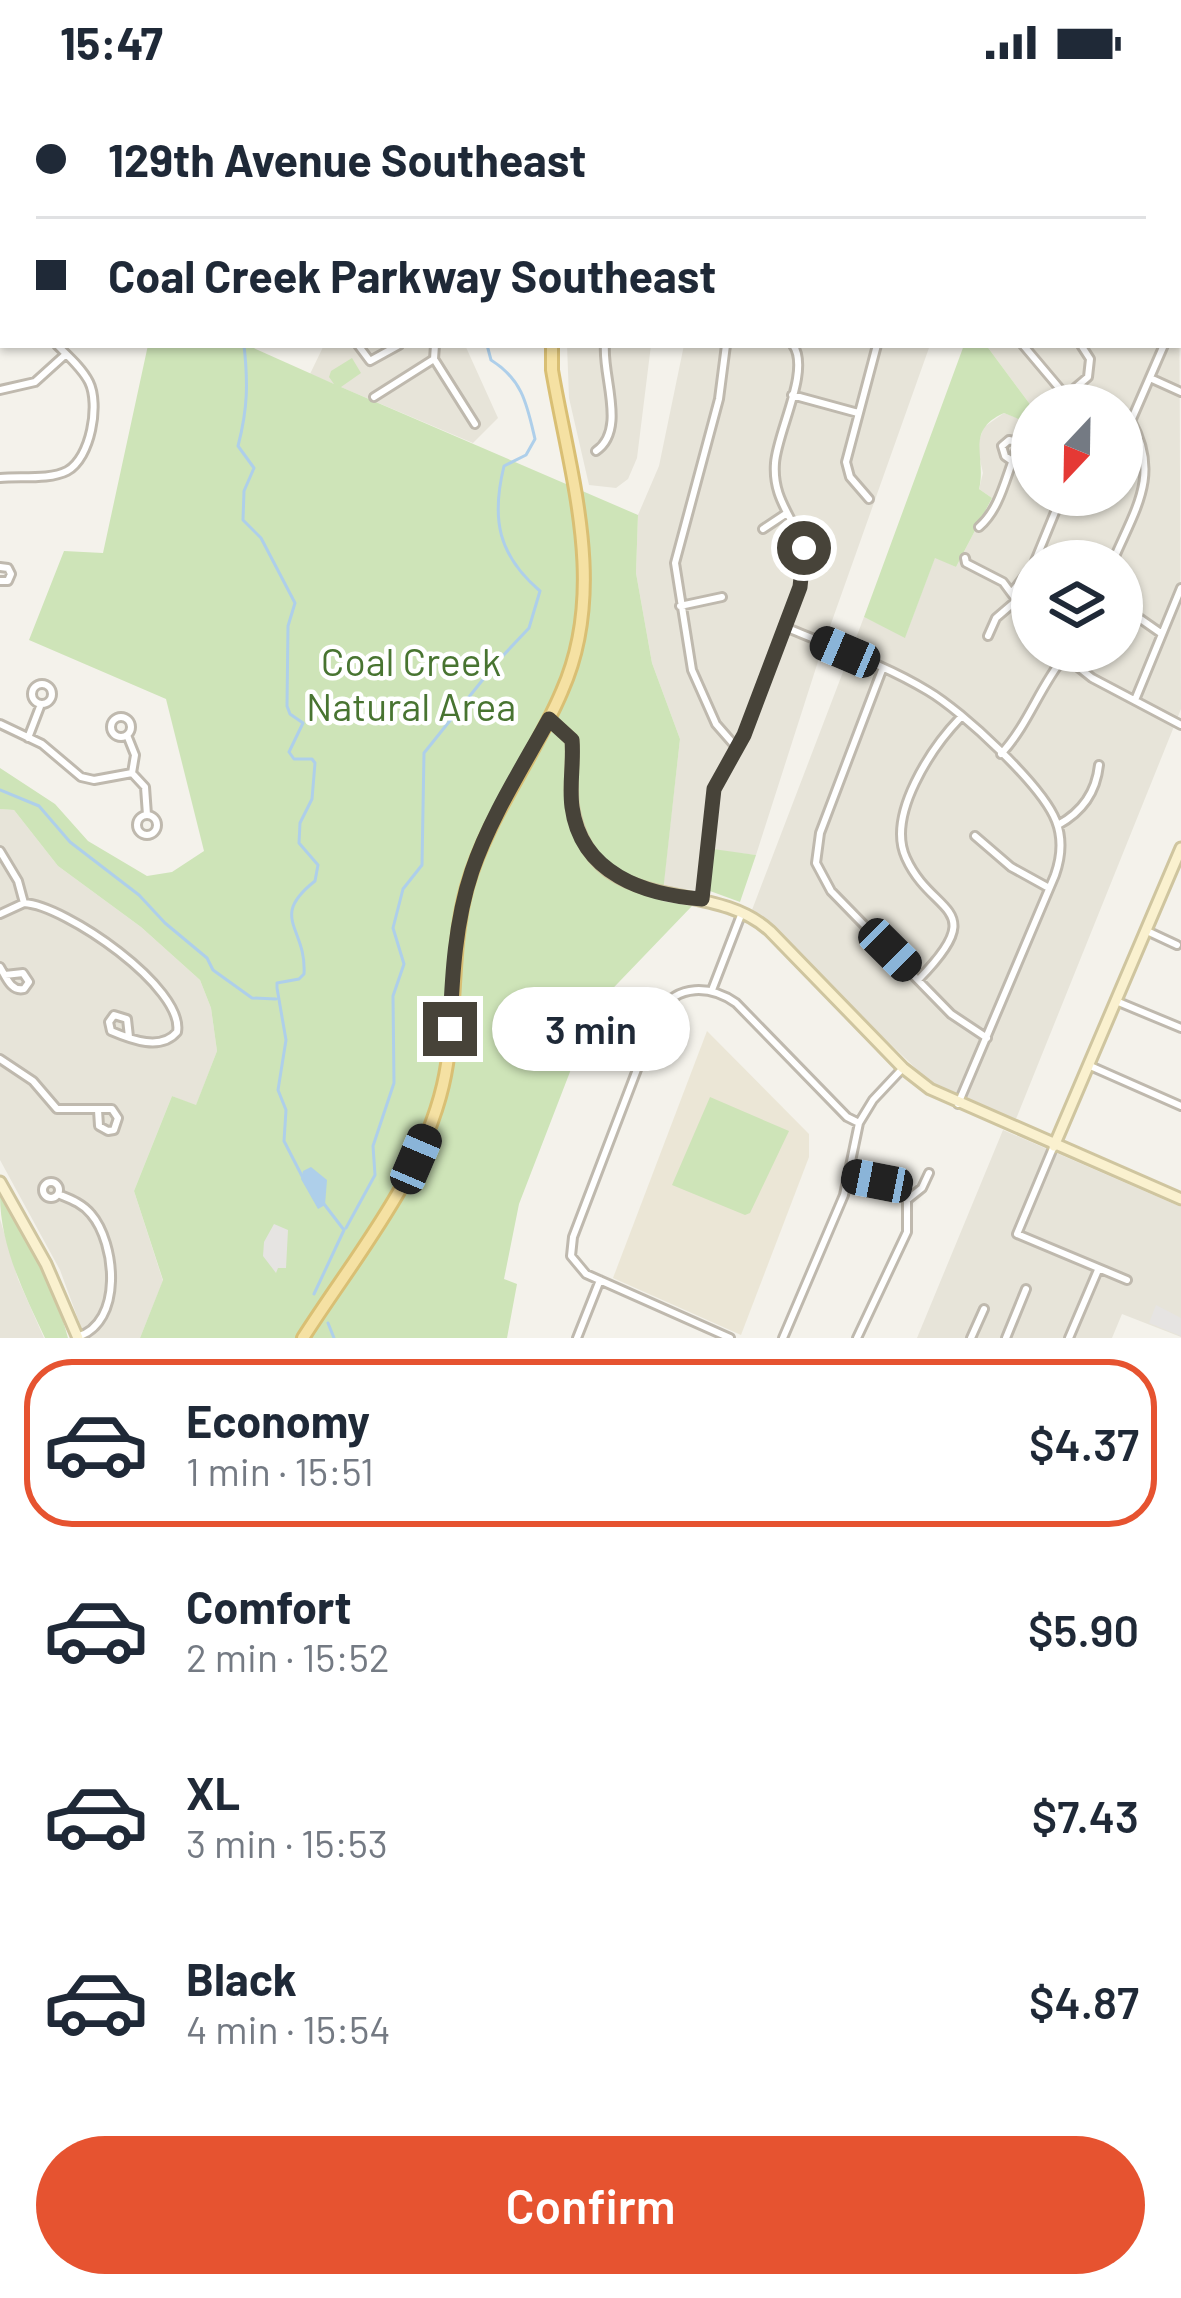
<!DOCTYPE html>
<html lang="en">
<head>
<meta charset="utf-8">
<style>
  :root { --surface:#fff; --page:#f2f2f3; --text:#1f2937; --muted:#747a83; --line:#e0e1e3; --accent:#e65330 }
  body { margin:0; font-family:Barlow,sans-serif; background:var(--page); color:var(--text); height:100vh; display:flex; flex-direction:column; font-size:45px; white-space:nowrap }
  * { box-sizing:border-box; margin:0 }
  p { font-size:39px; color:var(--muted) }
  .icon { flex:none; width:66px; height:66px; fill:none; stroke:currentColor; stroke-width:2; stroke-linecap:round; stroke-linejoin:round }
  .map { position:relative; height:1254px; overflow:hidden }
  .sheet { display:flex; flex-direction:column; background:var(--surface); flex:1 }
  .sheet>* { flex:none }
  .guide { position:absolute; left:0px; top:0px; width:1182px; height:264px; box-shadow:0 3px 9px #0004; display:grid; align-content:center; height:264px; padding:0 36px; background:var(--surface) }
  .needle { width:78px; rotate:202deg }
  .tools { position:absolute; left:1011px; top:300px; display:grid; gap:24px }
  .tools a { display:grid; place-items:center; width:132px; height:132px; border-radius:50%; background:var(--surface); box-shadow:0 3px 9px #0004; font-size:60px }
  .end { position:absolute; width:54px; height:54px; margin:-27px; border:15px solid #474339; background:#fff; box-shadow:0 0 0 6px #fff }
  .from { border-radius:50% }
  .bubble { position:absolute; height:84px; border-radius:42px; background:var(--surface); box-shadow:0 3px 9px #0004; font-size:39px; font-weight:600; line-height:84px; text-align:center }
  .car { position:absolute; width:36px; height:72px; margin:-36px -18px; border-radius:15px; box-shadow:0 0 9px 3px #0007; background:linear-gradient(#222 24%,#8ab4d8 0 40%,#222 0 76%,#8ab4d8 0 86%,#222 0) }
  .guide b { display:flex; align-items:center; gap:42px; height:114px; font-size:45px }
  .guide b+b { border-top:3px solid var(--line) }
  .guide i { width:30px; height:30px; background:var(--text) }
  ul { padding:21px 0 0; list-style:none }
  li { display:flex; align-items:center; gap:36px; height:168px; margin:0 24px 18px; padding:0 12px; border:6px solid transparent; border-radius:48px }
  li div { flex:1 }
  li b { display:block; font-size:45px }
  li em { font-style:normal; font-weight:600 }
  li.on { border-color:var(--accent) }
  li>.icon { width:108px; height:108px; stroke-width:1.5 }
  .button { display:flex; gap:24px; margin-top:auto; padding:24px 36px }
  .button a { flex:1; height:138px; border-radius:72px; background:var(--accent); color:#fff; font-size:48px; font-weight:600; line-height:138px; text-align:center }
  .status { display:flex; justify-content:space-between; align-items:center; height:84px; padding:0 60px; background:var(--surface); direction:ltr }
  .status svg { height:33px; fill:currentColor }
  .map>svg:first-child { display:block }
  .residential { fill:#e7e4d9; fill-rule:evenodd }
  .education { fill:#ebe6d6 }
  .green { fill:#cee4b8 }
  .parking { fill:#e6e4e2 }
  .water { fill:#aecfea }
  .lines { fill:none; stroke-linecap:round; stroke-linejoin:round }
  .stream { stroke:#aecfea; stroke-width:3 }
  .street-casing { stroke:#bfb9ae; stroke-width:12 }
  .secondary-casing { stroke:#cfc59f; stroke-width:15 }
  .primary-casing { stroke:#d9bf74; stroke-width:16 }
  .street { stroke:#fff; stroke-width:6 }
  .secondary { stroke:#faf1cf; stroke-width:9 }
  .primary { stroke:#f5e1a3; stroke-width:10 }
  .route { stroke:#474339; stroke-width:15 }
  .labels { text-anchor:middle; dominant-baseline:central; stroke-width:9; stroke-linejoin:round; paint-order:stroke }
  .park-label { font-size:39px; fill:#487431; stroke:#fff }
</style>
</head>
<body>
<div class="status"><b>15:47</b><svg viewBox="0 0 49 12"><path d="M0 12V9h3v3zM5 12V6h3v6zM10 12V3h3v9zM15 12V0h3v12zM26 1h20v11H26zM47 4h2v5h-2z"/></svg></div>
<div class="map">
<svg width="1181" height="1254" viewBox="0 0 1181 1254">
  <rect width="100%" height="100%" fill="#f4f2eb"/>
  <path class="residential" d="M94 0H480L481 3H101Z
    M742 0H1027L741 3Z
    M1179 154 1181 625 1016 1035 936 1004 752 826 864 533 905 553 935 473 956 483 992 414 979 405 983 389 977 362 984 343 1004 329 1025 337 1032 332V411H1122V321L1032 323 986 261H1179ZM1032 477H1122V567H1032Z
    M324 261H465L498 334 473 359 310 290Z
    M567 261H651L637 374 628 395 616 404 589 401 569 314Z
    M684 261H930L822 565 756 771 703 765 698 806 663 804 680 655 652 579 636 489 638 431 659 382Z
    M0 725 14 726 58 782 141 843 200 896 211 924 217 967 196 1022 172 1012 134 1107 163 1197 140 1254H85L60 1186 0 1076Z
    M1003 1046 1181 1123V1253L1122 1230 1112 1254H917Z
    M0 1135 18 1195 44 1254H0Z"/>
  <path class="education" d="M707 947 809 1050V1073L741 1251 613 1194Z"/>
  <path class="green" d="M0 0 87 3H3V162Z
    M148 261H247L334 300 329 293 331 287 352 274 361 289 341 303 638 431 636 489 652 579 680 655 662 817 692 822 595 923 519 1120 504 1195 517 1200 507 1254H140L163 1196 134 1107 172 1012 196 1021 217 967 211 924 200 896 141 843 58 782 14 726 0 725V684L55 720 88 757 147 792 172 788 204 767 166 615 29 556 64 467 103 469Z
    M964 261H986L1032 323V332L1026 338 1004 329C964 347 987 373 979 405L992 414 956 483 935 474 905 554 864 533Z
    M713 765 756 771 740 818 710 807Z
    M710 1013 789 1047 750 1129 745 1131 672 1101Z
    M0 1111C26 1157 55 1203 68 1254H45C24 1209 0 1162 0 1111Z"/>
  <path class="parking" d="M274 1140 288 1146 286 1184H278L276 1189 263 1172 264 1158Z
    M1156 1221 1181 1234V1252L1149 1239Z"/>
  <path class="water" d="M311 1083 327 1096 325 1121 318 1125 301 1095 303 1087Z"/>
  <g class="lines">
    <path class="stream" d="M175 0 176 3
      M523 0 526 3
      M0 62 3 64
      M244 261C248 298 248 324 238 362L254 384 244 407 243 436 261 454 295 519 288 542 287 622 290 630 303 639 289 668 294 675H312L315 679 312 715 300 739 299 759 318 781 315 797C268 834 307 843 304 890L299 895 277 899V904L286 956 278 1006 286 1026 284 1057 303 1094
      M0 706 39 722 70 758 139 811 165 839 207 874 213 886 252 914 276 915
      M346 1144 375 1091 373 1062 394 999 393 912 404 880 393 844 403 805 422 781 424 669 497 578 529 544 540 507C498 471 491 435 504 382L526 371 535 355C527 321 523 296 491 276L487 261
      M314 1210 344 1146 324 1120
      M328 1239 334 1254"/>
    <defs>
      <path id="street" d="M131 0 138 3
        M223 0 226 3
        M907 0 908 3
        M980 0 981 3
        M780 1 783 3
        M205 3 208 0
        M480 3 481 0
        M995 3V0
        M1106 3 1107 0
        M1179 54 1181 55
        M0 208 3 210
        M1179 213H1181
        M358 261 370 277 399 261
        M726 261 719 315 675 479 692 586 716 640 737 664
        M1023 261 1066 312
        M434 275 475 340
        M1150 294 1181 308
        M0 306 35 298 66 270
        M792 311 858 329
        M374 313 434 275 435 261
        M1055 321 1088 293 1090 275 1081 261
        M1122 344 1131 337 1164 261
        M596 367C627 346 602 292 605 261
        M1012 377 1005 372 1002 362 1009 356 1019 358
        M0 394C19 392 50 396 67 387 91 374 100 320 89 298 82 284 68 272 57 261
        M869 415 850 393 846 378 877 261
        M979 443C1008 418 1007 369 1032 340
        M763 445 787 429
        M965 474 966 479 1003 498 1032 537
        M1035 477 1062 411
        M1113 477C1135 425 1161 391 1131 337
        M0 483 8 484 11 490 8 497H0
        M1012 508 1032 483
        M680 522 722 513
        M1122 522 1162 550
        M785 543C832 563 884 580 928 607 962 627 1042 701 1056 737 1063 755 1061 774 1055 791L958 1020
        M988 552 996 534 1017 516
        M1058 567 1092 594 1181 641
        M882 586 820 749 816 779 831 807 951 930 987 954
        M32 610a10 10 0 1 1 20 0a10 10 0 1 1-20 0Z
        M1135 616 1181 504
        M111 643a10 10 0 1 1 20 0a10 10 0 1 1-20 0Z
        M0 640 42 660 81 693 94 696 132 689
        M127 651 135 671 132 689 145 703 147 731
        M28 654 41 620
        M1001 670C1028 641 1039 604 1064 573
        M137 741a10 10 0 1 1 20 0a10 10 0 1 1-20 0Z
        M1058 741C1082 728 1096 709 1099 681
        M975 752 1011 783 1049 804
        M0 767 18 797 24 819C65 821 185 904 177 948 161 967 132 956 111 947L109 938 114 931 127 935 129 953
        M702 815 714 705 744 651 800 503C816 443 771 431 775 379 777 348 811 286 793 261
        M0 830 24 819
        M1147 847 1177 861
        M0 883C6 893 11 908 24 905L29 898 23 889 5 891
        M919 895C991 821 932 832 906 774 886 731 932 663 961 633
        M712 906 741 831
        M1116 917 1181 944
        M0 975 33 997 57 1025H112L118 1034 114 1046 108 1047 99 1042 98 1026
        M1088 981 1181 1022
        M1053 1064 1017 1150 1127 1196
        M851 1092 885 1100 907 1116
        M43 1106a8 8 0 1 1 16 0a8 8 0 1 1-16 0Z
        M58 1110C70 1115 82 1119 91 1130 116 1159 124 1239 77 1253
        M577 1254 600 1196
        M730 1254 586 1190 571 1172 573 1153 659 928C678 900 710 901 736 919L847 1033 859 1039
        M783 1254 844 1111 859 1039 873 1016 903 984
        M857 1254 907 1148V1116L922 1104 929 1089
        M971 1254 984 1225
        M1006 1254 1026 1205
        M1069 1254 1098 1186"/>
      <path id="secondary" d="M1051 0 1052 3
        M1179 147 1181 148
        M549 635 572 656C574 680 568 706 574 730 598 836 709 791 770 847L903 984 930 1005 1181 1115
        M1054 1062 1181 764
        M0 1098 46 1180 78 1254"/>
      <path id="primary" d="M695 3 697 0
        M303 1254C354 1174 421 1095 443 1001 458 936 449 868 467 803 487 733 534 674 562 607 608 504 570 391 552 286V261"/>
    </defs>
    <use href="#street" class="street-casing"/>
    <use href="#secondary" class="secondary-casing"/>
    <use href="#primary" class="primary-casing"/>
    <use href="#street" class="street"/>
    <use href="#secondary" class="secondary"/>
    <use href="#primary" class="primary"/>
  </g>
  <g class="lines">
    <path class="route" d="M450 945C452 892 455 838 472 787 490 734 522 684 549 635L572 656C574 678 569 701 572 723 581 790 645 811 702 815L714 705 744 651 800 503 804 464"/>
  </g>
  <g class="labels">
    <g class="park-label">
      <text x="411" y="576">Coal Creek<tspan x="411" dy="45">Natural Area</tspan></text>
    </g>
  </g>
</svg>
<div class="tools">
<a><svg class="needle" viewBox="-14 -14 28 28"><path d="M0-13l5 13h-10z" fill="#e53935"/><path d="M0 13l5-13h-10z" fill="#747a83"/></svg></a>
<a><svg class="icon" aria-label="layers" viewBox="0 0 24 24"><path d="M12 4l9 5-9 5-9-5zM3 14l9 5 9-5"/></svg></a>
</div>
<i class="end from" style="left:804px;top:464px"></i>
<i class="end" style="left:450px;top:945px"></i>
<div class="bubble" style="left:492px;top:903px;width:198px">3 min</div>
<i class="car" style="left:845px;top:568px;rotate:293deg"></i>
<i class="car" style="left:890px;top:866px;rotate:135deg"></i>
<i class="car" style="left:416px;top:1075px;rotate:23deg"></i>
<i class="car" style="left:877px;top:1097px;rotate:281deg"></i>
<div class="guide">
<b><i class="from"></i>129th Avenue Southeast</b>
<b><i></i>Coal Creek Parkway Southeast</b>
</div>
</div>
<section class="sheet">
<ul>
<li class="on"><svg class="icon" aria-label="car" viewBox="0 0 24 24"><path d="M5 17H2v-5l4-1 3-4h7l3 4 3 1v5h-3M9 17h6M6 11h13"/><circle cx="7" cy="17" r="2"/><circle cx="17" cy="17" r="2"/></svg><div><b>Economy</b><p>1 min · 15:51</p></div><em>$4.37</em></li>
<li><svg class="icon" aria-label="car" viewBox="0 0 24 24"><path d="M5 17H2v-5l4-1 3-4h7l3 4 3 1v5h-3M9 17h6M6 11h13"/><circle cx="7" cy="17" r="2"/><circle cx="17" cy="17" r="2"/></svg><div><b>Comfort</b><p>2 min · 15:52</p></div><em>$5.90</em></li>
<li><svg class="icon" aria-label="car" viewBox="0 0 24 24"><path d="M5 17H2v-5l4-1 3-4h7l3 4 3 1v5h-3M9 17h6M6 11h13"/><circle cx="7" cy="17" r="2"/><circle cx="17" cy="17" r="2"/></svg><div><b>XL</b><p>3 min · 15:53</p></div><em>$7.43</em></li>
<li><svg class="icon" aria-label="car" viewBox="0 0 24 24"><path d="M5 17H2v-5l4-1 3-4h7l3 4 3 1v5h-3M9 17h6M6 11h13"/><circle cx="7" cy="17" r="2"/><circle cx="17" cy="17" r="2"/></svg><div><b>Black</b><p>4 min · 15:54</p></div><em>$4.87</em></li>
</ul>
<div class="button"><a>Confirm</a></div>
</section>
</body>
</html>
